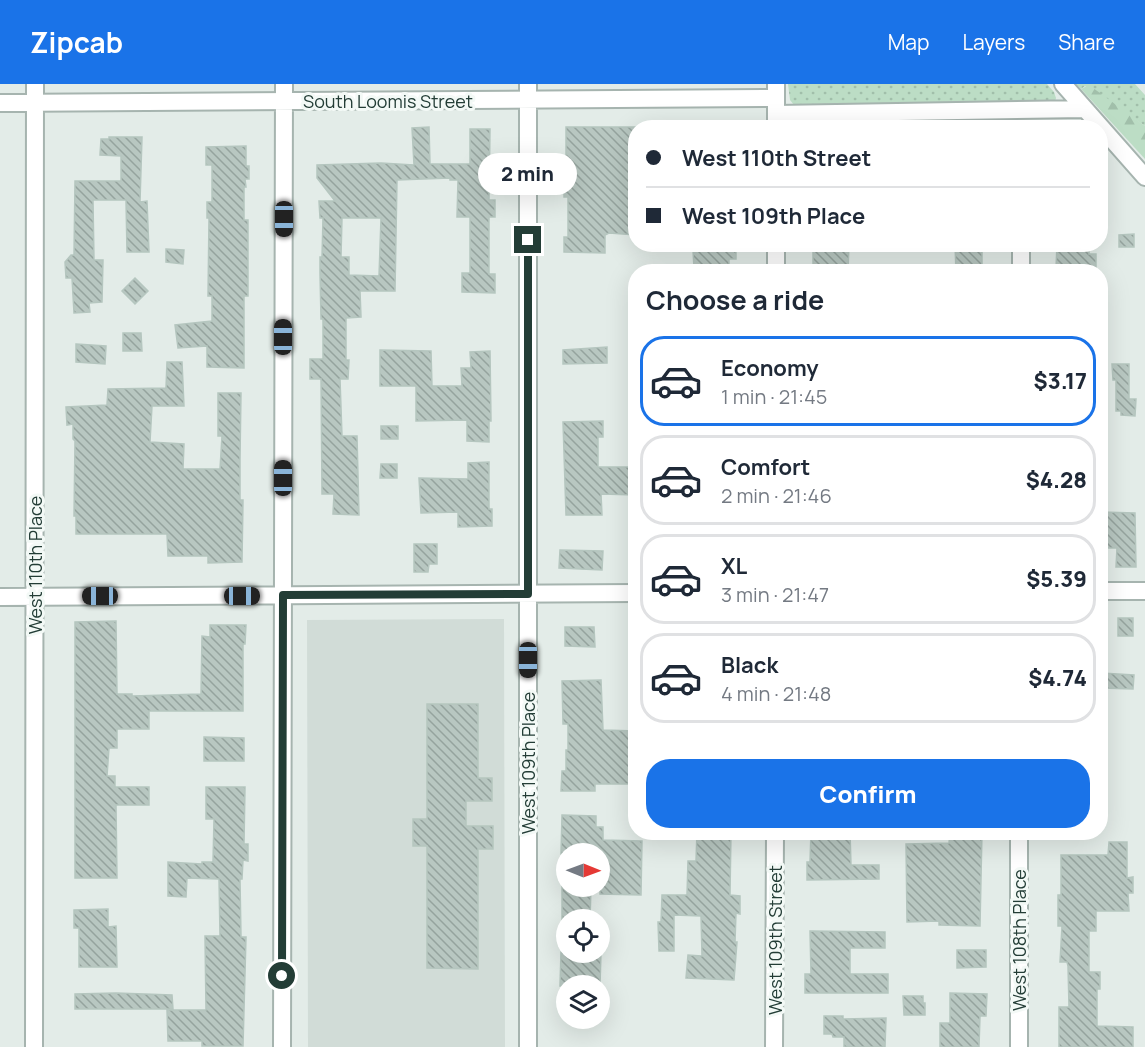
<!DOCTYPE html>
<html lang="en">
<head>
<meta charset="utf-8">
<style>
  :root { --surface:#fff; --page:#f6f6f7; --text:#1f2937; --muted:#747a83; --line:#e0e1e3; --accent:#1a73e8 }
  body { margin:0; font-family:Manrope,sans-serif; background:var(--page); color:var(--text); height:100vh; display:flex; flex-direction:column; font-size:22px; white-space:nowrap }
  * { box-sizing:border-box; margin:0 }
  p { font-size:20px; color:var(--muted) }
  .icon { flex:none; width:33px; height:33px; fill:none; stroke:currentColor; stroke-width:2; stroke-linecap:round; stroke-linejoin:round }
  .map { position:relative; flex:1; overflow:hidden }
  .sheet { position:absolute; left:628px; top:180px; width:480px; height:576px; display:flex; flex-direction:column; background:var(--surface); border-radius:24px; box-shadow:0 6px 24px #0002 }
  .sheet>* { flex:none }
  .hud { position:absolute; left:628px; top:36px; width:480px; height:132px; border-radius:24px; box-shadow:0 6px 24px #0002; display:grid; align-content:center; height:132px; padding:0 18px; background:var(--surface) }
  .needle { width:39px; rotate:91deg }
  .buttons { position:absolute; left:556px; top:759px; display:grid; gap:12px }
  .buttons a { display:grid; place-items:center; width:54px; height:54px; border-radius:50%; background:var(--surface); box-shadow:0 6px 24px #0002; font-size:30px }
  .end { position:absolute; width:27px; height:27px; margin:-14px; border:8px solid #233d36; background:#fff; box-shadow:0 0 0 3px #fff }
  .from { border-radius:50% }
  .bubble { position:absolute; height:42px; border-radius:21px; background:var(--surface); box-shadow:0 6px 24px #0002; font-size:20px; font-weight:800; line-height:42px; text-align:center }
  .car { position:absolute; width:18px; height:36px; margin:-18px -9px; border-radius:8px; box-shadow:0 0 4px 2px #0007; background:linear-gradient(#222 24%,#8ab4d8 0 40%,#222 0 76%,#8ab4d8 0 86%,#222 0) }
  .hud b { display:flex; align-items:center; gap:21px; height:57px; font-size:22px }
  .hud b+b { border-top:2px solid var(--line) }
  .hud i { width:15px; height:15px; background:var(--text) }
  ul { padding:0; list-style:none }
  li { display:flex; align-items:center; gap:18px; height:90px; margin:0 12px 9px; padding:0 6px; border:3px solid var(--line); border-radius:24px }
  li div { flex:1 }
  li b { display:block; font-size:22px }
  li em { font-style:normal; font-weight:800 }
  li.current { border-color:var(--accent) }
  li>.icon { width:54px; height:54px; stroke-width:1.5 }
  h2 { padding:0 18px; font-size:27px; line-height:72px }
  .button { display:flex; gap:12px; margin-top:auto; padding:12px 18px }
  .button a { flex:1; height:69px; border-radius:24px; background:var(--accent); color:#fff; font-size:24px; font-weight:800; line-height:69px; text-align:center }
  header { display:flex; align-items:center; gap:36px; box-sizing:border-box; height:84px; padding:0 30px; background:var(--accent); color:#fff }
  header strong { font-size:28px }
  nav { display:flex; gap:33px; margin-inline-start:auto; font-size:21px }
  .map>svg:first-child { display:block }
  .built { fill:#d1dcd7 }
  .grass { fill:url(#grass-dots) }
  .forest { fill:url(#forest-firs) }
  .building { fill:url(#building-back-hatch); stroke:#b5c6bf; stroke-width:1.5; fill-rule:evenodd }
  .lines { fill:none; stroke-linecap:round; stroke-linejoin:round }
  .street-casing { stroke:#a6b4af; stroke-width:20 }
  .street { stroke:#fff; stroke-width:16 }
  .route { stroke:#233d36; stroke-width:8 }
  .labels { text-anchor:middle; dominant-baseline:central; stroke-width:6; stroke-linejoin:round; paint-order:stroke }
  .street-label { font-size:18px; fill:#233d36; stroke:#f3f9f6 }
</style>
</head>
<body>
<header>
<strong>Zipcab</strong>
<nav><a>Map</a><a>Layers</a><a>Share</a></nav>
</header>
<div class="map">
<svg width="1145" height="963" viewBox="0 0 1145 963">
  <defs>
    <pattern id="grass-dots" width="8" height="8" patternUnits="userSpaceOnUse" patternTransform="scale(1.5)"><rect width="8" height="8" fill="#bcddc5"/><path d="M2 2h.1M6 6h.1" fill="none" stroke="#a1bfaa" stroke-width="1.8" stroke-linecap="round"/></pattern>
    <pattern id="forest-firs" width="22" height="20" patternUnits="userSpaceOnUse" patternTransform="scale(1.5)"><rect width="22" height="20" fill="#bcddc5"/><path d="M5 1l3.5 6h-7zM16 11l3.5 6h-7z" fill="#a1bfaa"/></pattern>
    <pattern id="building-back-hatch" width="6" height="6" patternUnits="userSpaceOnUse" patternTransform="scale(1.5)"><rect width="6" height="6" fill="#b8c7c1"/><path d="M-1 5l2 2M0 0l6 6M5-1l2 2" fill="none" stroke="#95a39e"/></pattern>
  </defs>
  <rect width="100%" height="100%" fill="#e3ece8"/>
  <path class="built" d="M504 535 505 963H308L307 536Z"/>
  <path class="grass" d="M788 0H1047L1054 8 1056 14 1055 18 801 22 794 21 790 16Z
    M1076 0H1135L1145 11V42L1085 2 1081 5Z"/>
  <path class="forest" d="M1089 1 1145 42V75L1081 5Z"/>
  <path class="building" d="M429 43 430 80H470V45H490L489 116H495V133H489V190H495V209L462 208V189H470V133H457L458 96H450V94L397 96 395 207H360L361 233 346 234V276H349L348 295H340L342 352H357L359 431 333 430 334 410H322L321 295H310V275H323V235H321L320 189V173H322L323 134H320L319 117H335L317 94V81L381 79 414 81 412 44ZM342 134H381L379 192 349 191V173H341Z
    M566 43H636V151L609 149 605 151V169L564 168V153H568V113H564V98H566Z
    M109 53H142L140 118 147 117 149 168H127L126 116H93L94 176H103L102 218 89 219 90 228 74 229 72 194H66L65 178 71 171H74L75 97H121V72L100 71 101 55H109Z
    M246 62V82H249V95H245L246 103H244V136H248V212H244V284L207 283V262L178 264 175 241 212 237V212H208L209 134H207V118H212V81H206V63Z
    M1134 150V163H1119V151Z
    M712 160H736V175H729V184H694L693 166H712Z
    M813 160H849L848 188H813Z
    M955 160H982V188H956Z
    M1057 160H1089V170H1096V186L1056 185Z
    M166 165 184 166 183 180 166 178Z
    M135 194 148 207 135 220 122 207Z
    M123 249H141L142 267H123Z
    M76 260 106 262 105 280 76 278Z
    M607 263V279L563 280V266Z
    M380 266 431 267 432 302H462L461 284H471L470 268 490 267 491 337H489V358L467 357V336L416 337V302H380Z
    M167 278H182L184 322H152L150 358 184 360 183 385H220L222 352H218V309H241L240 375V416H243L242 478 208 479V472H168L167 450H76V432H74L75 357 73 355V340L67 341 66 323 107 321 108 305 166 304Z
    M1112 280H1129V315H1136L1135 332 1121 331V327H1116V296H1113Z
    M603 337V353H598V383H636V411L601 410 602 431H566L563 338Z
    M381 342H398V355H381Z
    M489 378V425H492V442L458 443V428L421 429 419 394 468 395V379Z
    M381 380H397V394H380Z
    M1101 428 1135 429 1136 483H1116L1117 464H1101Z
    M414 460H437V480H429L428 488H414Z
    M560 466 603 467 602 486 559 484Z
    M1118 534H1133V552H1118Z
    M116 537 117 610H132V612L201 610 202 552 210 553V541H246L245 560H243V627H149V645H117V664H109L107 692H115V703H149V721H116L117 794H75V538Z
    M565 543H594L595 563 565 562Z
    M1101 589 1134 591 1133 605 1101 604Z
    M601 596 603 646 636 647V700H595V707H561L562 687H566V666H568V640H563L562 597Z
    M427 620H478V694H492V717H466V742H493V765H478V885L427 884V762H413V735H427Z
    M204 653 244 654V677H204Z
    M206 703H245L244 760H248V777L243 776 242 795H240L241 853H246L243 962H202V957H168L167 926H206L205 852H220L219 795 187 794 186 813 168 812V778L202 780V778H213L214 735H206Z
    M562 731 596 732V743H603V756L642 757 641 811 600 810V770H561Z
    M697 748H731L730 811 740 812V830L736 829 735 858H737L734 896 686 894 688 871 702 872 701 832 674 831V867H659L658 838H661L662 811H687L688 777H696Z
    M811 748H850L851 781H879V795L807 796V778H810Z
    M950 748H982L980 842 939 841V837L907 838 906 760 949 759Z
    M1109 758H1127V794L1133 793V809H1128L1129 827H1096V847H1089V888H1100V905H1097V942L1133 943V963H1059V923H1069L1068 882 1067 878H1060L1062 842H1058V811H1061V771H1108Z
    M562 802H591L590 836H562Z
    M108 825V843L116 842 117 883H79V844H74V826Z
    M810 847 885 848V864H850V890H888V909H805V890H811Z
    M957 866H986V883L957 884Z
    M561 868H601L600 902H560Z
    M116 909 172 911 173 925H75V910Z
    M950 909 987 910 986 932H980L979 963H940V939H950Z
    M903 912H923V919H925V931H904Z
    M824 932H843V935L886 934 885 963H844V953H833L832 950H824Z"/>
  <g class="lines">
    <defs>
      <path id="street" d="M1063 0 1145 93
        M0 19 776 14
        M776 30 1085 25
        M776 44V0
        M776 188V160
        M1021 188V160
        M1101 507H1145
        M0 513 636 509
        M34 963 35 0
        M282 963 284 0
        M528 963V0
        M774 963 775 748
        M1019 963V748"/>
    </defs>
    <use href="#street" class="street-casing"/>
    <use href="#street" class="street"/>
  </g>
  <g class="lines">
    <path class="route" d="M282 892 283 511 528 510V156"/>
  </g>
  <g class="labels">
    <g class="street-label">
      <text x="388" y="17">South Loomis Street</text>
      <text transform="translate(35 481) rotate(-90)">West 110th Place</text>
      <text transform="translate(528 679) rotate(-90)">West 109th Place</text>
      <text transform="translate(775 856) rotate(-90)">West 109th Street</text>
      <text transform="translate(1019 856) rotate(-90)">West 108th Place</text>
    </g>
  </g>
</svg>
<div class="buttons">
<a><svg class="needle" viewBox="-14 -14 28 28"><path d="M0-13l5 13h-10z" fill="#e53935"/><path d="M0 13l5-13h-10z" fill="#747a83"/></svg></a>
<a><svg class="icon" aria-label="locate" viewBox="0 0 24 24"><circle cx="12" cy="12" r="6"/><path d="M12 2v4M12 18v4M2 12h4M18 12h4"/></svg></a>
<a><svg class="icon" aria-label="layers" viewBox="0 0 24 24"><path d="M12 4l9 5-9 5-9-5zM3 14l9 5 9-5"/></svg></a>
</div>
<i class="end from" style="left:282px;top:892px"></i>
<i class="end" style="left:528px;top:156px"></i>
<div class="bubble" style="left:478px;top:69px;width:99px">2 min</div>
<i class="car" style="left:284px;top:135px;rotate:180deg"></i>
<i class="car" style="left:283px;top:253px;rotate:0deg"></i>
<i class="car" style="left:283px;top:394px;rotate:0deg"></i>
<i class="car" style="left:100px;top:512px;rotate:270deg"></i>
<i class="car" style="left:242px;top:512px;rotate:90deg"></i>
<i class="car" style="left:528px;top:576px;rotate:180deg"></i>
<div class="hud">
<b><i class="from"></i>West 110th Street</b>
<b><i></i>West 109th Place</b>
</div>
<section class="sheet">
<h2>Choose a ride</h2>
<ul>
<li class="current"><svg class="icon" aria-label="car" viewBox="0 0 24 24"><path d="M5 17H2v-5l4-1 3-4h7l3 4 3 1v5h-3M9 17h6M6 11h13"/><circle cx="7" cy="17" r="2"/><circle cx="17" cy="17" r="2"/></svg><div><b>Economy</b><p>1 min · 21:45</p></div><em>$3.17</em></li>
<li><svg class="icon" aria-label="car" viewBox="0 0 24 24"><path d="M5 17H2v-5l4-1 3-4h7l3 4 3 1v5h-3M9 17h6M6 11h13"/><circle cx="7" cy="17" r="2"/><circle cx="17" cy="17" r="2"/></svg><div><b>Comfort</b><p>2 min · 21:46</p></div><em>$4.28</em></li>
<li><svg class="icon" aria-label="car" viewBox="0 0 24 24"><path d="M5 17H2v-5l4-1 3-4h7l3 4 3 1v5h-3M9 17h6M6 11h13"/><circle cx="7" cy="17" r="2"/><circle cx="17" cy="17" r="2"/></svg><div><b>XL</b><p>3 min · 21:47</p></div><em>$5.39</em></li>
<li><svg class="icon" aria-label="car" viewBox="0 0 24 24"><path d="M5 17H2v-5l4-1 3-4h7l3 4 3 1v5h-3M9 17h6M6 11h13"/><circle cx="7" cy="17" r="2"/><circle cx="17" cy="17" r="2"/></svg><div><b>Black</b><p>4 min · 21:48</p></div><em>$4.74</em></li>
</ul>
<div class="button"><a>Confirm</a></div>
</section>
</div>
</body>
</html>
